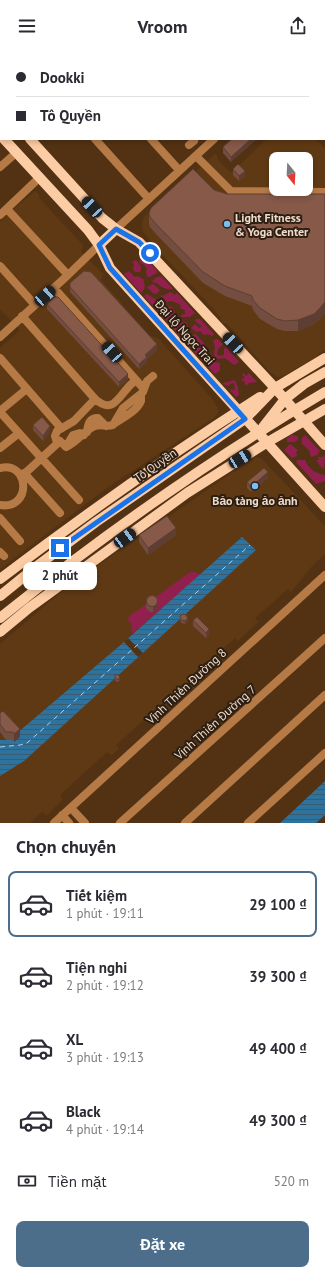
<!DOCTYPE html>
<html lang="vi">
<head>
<meta charset="utf-8">
<style>
  :root { --surface:#fff; --page:#f7f7f7; --text:#2b2b33; --muted:#7c7c81; --line:#e1e1e2; --accent:#4c6e8b }
  body { margin:0; font-family:"PT Sans",sans-serif; background:var(--page); color:var(--text); height:100vh; display:flex; flex-direction:column; font-size:15px; white-space:nowrap }
  * { box-sizing:border-box; margin:0 }
  p { font-size:13px; color:var(--muted) }
  .icon { flex:none; width:22px; height:22px; fill:none; stroke:currentColor; stroke-width:2; stroke-linecap:round; stroke-linejoin:round }
  .map { position:relative; height:771px; overflow:hidden }
  .sheet { display:flex; flex-direction:column; background:var(--surface); flex:1 }
  .sheet>* { flex:none }
  .banner { position:absolute; left:0px; top:0px; width:325px; height:88px; box-shadow:0 2px 6px #0003; display:grid; align-content:center; height:88px; padding:0 16px; background:var(--surface) }
  .needle { width:26px; rotate:162deg }
  .fabs { position:absolute; left:269px; top:100px; display:grid; gap:8px }
  .fabs a { display:grid; place-items:center; width:44px; height:44px; border-radius:8px; background:var(--surface); box-shadow:0 2px 6px #0003; font-size:20px }
  .end { position:absolute; width:18px; height:18px; margin:-9px; border:5px solid #1a73e8; background:#fff; box-shadow:0 0 0 2px #fff }
  .from { border-radius:50% }
  .bubble { position:absolute; height:28px; border-radius:8px; background:var(--surface); box-shadow:0 2px 6px #0003; font-size:13px; font-weight:700; line-height:28px; text-align:center }
  .car { position:absolute; width:12px; height:24px; margin:-12px -6px; border-radius:5px; box-shadow:0 0 3px 1px #0007; background:linear-gradient(#222 24%,#8ab4d8 0 40%,#222 0 76%,#8ab4d8 0 86%,#222 0) }
  .banner b { display:flex; align-items:center; gap:14px; height:38px; font-size:15px }
  .banner b+b { border-top:1px solid var(--line) }
  .banner i { width:10px; height:10px; background:var(--text) }
  ul { padding:0; list-style:none }
  li { display:flex; align-items:center; gap:12px; height:66px; margin:0 8px 6px; padding:0 8px; border:2px solid transparent; border-radius:8px }
  li div { flex:1 }
  li b { display:block; font-size:15px }
  li em { font-style:normal; font-weight:700 }
  li.active { border-color:var(--accent) }
  li>.icon { width:36px; height:36px; stroke-width:1.5 }
  h2 { padding:0 16px; font-size:18px; line-height:48px }
  .pay { display:flex; align-items:center; gap:10px; height:44px; padding:0 16px; font-size:15px }
  .pay p { margin-inline-start:auto }
  .cta { display:flex; gap:8px; margin-top:auto; padding:8px 16px }
  .cta a { flex:1; height:46px; border-radius:8px; background:var(--accent); color:#fff; font-size:16px; font-weight:700; line-height:46px; text-align:center }
  header { display:flex; justify-content:space-between; align-items:center; height:52px; padding:0 16px; background:var(--surface); font-size:18px; font-weight:700 }
  .map>svg:first-child { display:block }
  .built { fill:#5f3914; fill-rule:evenodd }
  .green { fill:#92204f }
  .water { fill:url(#water-rules) }
  .pier { fill:#533214 }
  .lines { fill:none; stroke-linecap:round; stroke-linejoin:round }
  .ferry { stroke:#a0d5fc; stroke-width:1; stroke-dasharray:5 4; stroke-linecap:butt }
  .minor { stroke:#b57a46; stroke-width:8 }
  .major { stroke:#fccca4; stroke-width:10 }
  .wall { fill:#734d3f }
  .shaded-wall { fill:#5e3e33 }
  .building { fill:#865949; stroke:#5e3e33 }
  .route { stroke:#1a73e8; stroke-width:5 }
  .poi-dot { fill:#74c0f6; stroke:#2d1e12; stroke-width:1.5 }
  .labels { text-anchor:middle; dominant-baseline:central; stroke-width:4; stroke-linejoin:round; paint-order:stroke }
  .poi-label { font-size:12px; font-weight:bold; fill:#efdbca; stroke:#2d1e12; text-anchor:start }
  .street-label { font-size:12px; fill:#efdbca; stroke:#2d1e12 }
</style>
</head>
<body>
<header><svg class="icon" aria-label="menu" viewBox="0 0 24 24"><path d="M4 6h16M4 12h16M4 18h16"/></svg>Vroom<svg class="icon" aria-label="share" viewBox="0 0 24 24"><path d="M12 15V3M7 8l5-5 5 5M5 13v7h14v-7"/></svg></header>
<div class="map">
<svg width="325" height="771" viewBox="0 0 325 771">
  <defs>
    <pattern id="water-rules" width="6" height="5" patternUnits="userSpaceOnUse"><rect width="6" height="5" fill="#2e729e"/><path d="M0 2.5h6" fill="none" stroke="#3a5c72"/></pattern>
  </defs>
  <rect width="100%" height="100%" fill="#533214"/>
  <path class="built" d="M267 87H316L325 97V298L319 301 316 305 285 323 278 325 270 320 226 271 224 272 220 267 221 266 198 240 158 198 143 180 142 174 143 166 215 102 217 103 218 108 231 121ZM276 107H306V137H276Z
    M35 139 39 143V146L82 192 83 194 81 200 103 222 101 228 150 284 158 286 213 348 218 356V361L215 365 108 435 0 517V296L20 278 0 257V170L16 155Z
    M255 405 261 406 325 474V502L313 513 291 540 288 537 255 566 258 570 238 589 235 586 188 628 191 631 177 644 168 651 166 648 116 693 119 697 112 703 107 700 60 743 63 747 46 764 43 759 30 771H0V592L67 535Z"/>
  <path class="green" d="M144 204 158 220 150 225H147L146 220 147 217 144 213 139 210 142 205Z
    M135 208 138 210V211L141 214V218L139 220H135L133 217 134 212 132 210Z
    M129 219 135 225 137 224 143 227C145 233 146 236 141 241L124 222Z
    M161 224 173 237C162 239 161 231 152 230L155 226Z
    M153 232 160 238 156 242 153 241 147 235Z
    M170 240 175 243 177 241 195 261 190 265H181V263L185 262V258L180 256 181 253 172 249 166 250 163 245H161V243L163 244Z
    M147 242 157 248 163 258 166 257V254L172 255 174 258 176 267 175 269 169 271 144 244Z
    M196 267H200L214 282 212 284 208 282 204 283 200 279 196 280 191 276 195 272 199 276 202 275 195 269Z
    M186 270C190 277 189 282 184 289L173 276 174 273 176 275 179 271Z
    M196 282 206 294V296L198 304 187 292C191 287 186 285 196 282Z
    M218 287 223 292 218 297 217 302 219 304 224 303V297L226 295 239 310 234 313 225 306 218 307 214 304 215 295 213 288Z
    M207 305H210L214 310 220 311C219 317 222 319 215 322L200 306Z
    M244 321 246 324 249 321 257 330 249 331 246 334 244 329H242V326L244 327 245 325 242 323Z
    M235 328 238 336 239 343 236 345 230 338V337L234 338 235 337 234 331 230 332 229 334 225 333 223 331Z
    M292 383 298 384V388L294 390H288L286 387Z
    M305 383 320 399 317 403 311 405 309 398 302 392V386Z
    M290 392 298 398 296 400 297 404 292 406 284 398Z
    M324 403 325 404 324 417 321 415 316 408H319L318 405H323Z
    M298 408H305C309 417 314 421 325 423V429L316 432 296 410Z
    M190 520H195L200 523 132 582 131 571 127 567 131 563Z"/>
  <path class="water" d="M242 485 256 498 24 709 0 724V688H9L124 590Z
    M325 729V763L316 771H280Z"/>
  <path class="pier" d="M128 586 143 601 138 605 124 590Z"/>
  <g class="lines">
    <path class="ferry" d="M0 695 20 693 27 691 250 493"/>
    <path class="minor" d="M17 0 18 1
      M71 0 72 1
      M112 0 113 1
      M129 0 130 1
      M173 0V1
      M224 0 225 1
      M285 0 286 1
      M123 1 124 0
      M139 1 140 0
      M308 1 309 0
      M324 44 325 45
      M95 87 149 147
      M151 87 179 118
      M189 93 194 89
      M196 104 231 139 325 140
      M0 115 16 101
      M7 157 68 223
      M0 163 39 126
      M116 177 214 87
      M0 214 35 253
      M54 236 144 337
      M22 264 95 347
      M0 285 68 223 99 193
      M0 306 61 376
      M0 359 23 340
      M0 360 79 448
      M115 371C123 366 137 359 141 349 141 349 141 343 141 342
      M87 380C88 372 89 366 98 366L106 374
      M57 391 55 384 57 379 74 369 95 347C110 360 115 351 125 339 128 335 132 331 136 328
      M66 395 73 383 80 381 84 383
      M0 396 19 381
      M0 416C30 409 32 458 0 453
      M24 421 60 461
      M21 425 60 389 66 395C78 390 84 378 95 374 101 372 107 375 113 373L123 356 143 340 147 329 153 324
      M0 466 20 489
      M0 500 4 504
      M71 756 85 771
      M62 763 69 771
      M54 771 325 523
      M120 771 325 586
      M185 771 325 643
      M248 771 325 701"/>
    <path class="major" d="M0 54 1 55
      M4 87 88 178 99 193 110 216 325 455
      M30 87 102 166 116 177 139 190 275 336 325 393
      M99 193 116 177
      M263 375 285 347 304 332 325 320
      M0 527C84 463 171 402 260 345
      M0 544 37 514 96 470 245 367 275 336 325 306
      M0 566C103 483 211 407 325 340
      M0 580 29 556 187 441 266 391 325 357"/>
  </g>
  <path class="wall" d="M324 63 325 64V89L324 87Z
    M232 87 231 110 223 101V95Z
    M233 117 245 124 239 129 233 123Z
    M214 138 227 142H325V261L320 267 314 272 298 279H285L277 277 260 267 253 258 252 254 225 244 203 231 156 182 150 175 149 172V161Z
    M70 231 157 298 147 307V310L139 317 70 240Z
    M47 252 128 327 119 335 47 257Z
    M33 373 50 380 43 389 33 378Z
    M268 426 251 440 247 436V430Z
    M139 483H176L148 503 139 490Z
    M146 551 157 556 153 560H150L146 556Z
    M180 564 188 569 185 572 181 571 180 567Z
    M193 568 209 582 206 586 193 574Z
    M115 623 120 628 118 630 115 629Z
    M0 661 20 685 14 690 13 688H6L0 680Z"/>
  <path class="shaded-wall" d="M251 87H257L231 110V105Z
    M245 119V124L239 129V124Z
    M325 250V261L320 267 314 272 298 279V268Z
    M157 292V298L147 307V310L139 317V312L145 303Z
    M128 322V327L119 335V330Z
    M50 374V380L43 389V384Z
    M268 420V426L251 440V435Z
    M176 476V483L148 503V496Z
    M157 551V556L153 560V555Z
    M188 566V569L185 572V569Z
    M209 577V582L206 586V581Z
    M20 677V685L14 690V682Z"/>
  <path class="building" d="M237 0H251L252 1H238Z
    M324 63 325 64V83L324 82Z
    M232 87H251L231 105 223 95Z
    M238 112 245 119 239 124 233 117Z
    M193 117 214 138 227 142H325V250L320 256 314 262 298 268 285 269 277 267 260 256 253 248 252 244 225 234 203 220 156 172 150 165 149 161 151 156Z
    M84 219 91 220 157 292 145 303 147 305 139 312 70 235V231Z
    M55 245H58L128 322 119 330 47 252Z
    M42 365 50 374 43 384 33 373Z
    M264 416 268 420 251 435 247 430Z
    M167 464 176 476 148 496 139 483Z
    M146.5 549a5.5 5.5 0 1 1 11 0a5.5 5.5 0 1 1-11 0Z
    M183 562 186 563 188 566 185 569 181 568 180 564Z
    M197 565 209 577 206 581 193 568Z
    M117 622 120 625 118 628 115 626V623Z
    M3 659 20 677 14 682 13 680H6L0 672V661Z"/>
  <g class="lines">
    <path class="route" d="M60 496 245 367 110 216 99 193 116 177 139 190 150 201"/>
  </g>
  <g class="poi-dot">
    <circle cx="227" cy="172" r="4"/>
    <circle cx="255" cy="434" r="4"/>
  </g>
  <g class="labels">
    <g class="poi-label">
      <text x="235" y="165">Light Fitness<tspan x="235" dy="14">&amp; Yoga Center</tspan></text>
      <text x="255" y="448" text-anchor="middle">Bảo tàng ảo ảnh</text>
    </g>
    <g class="street-label">
      <text transform="translate(185 280) rotate(48)">Đại lộ Ngọc Trai</text>
      <text transform="translate(155 413) rotate(-35)">Tô Quyền</text>
      <text transform="translate(186 634) rotate(-43)">Vịnh Thiên Đường 8</text>
      <text transform="translate(215 670) rotate(-42)">Vịnh Thiên Đường 7</text>
    </g>
  </g>
</svg>
<div class="fabs">
<a><svg class="needle" viewBox="-14 -14 28 28"><path d="M0-13l5 13h-10z" fill="#e53935"/><path d="M0 13l5-13h-10z" fill="#7c7c81"/></svg></a>
</div>
<i class="end from" style="left:150px;top:201px"></i>
<i class="end" style="left:60px;top:496px"></i>
<div class="bubble" style="left:23px;top:510px;width:74px">2 phút</div>
<i class="car" style="left:92px;top:155px;rotate:317deg"></i>
<i class="car" style="left:45px;top:244px;rotate:48deg"></i>
<i class="car" style="left:233px;top:291px;rotate:317deg"></i>
<i class="car" style="left:112px;top:300px;rotate:318deg"></i>
<i class="car" style="left:240px;top:407px;rotate:59deg"></i>
<i class="car" style="left:125px;top:486px;rotate:54deg"></i>
<div class="banner">
<b><i class="from"></i>Dookki</b>
<b><i></i>Tô Quyền</b>
</div>
</div>
<section class="sheet">
<h2>Chọn chuyến</h2>
<ul>
<li class="active"><svg class="icon" aria-label="car" viewBox="0 0 24 24"><path d="M5 17H2v-5l4-1 3-4h7l3 4 3 1v5h-3M9 17h6M6 11h13"/><circle cx="7" cy="17" r="2"/><circle cx="17" cy="17" r="2"/></svg><div><b>Tiết kiệm</b><p>1 phút · 19:11</p></div><em>29 100 ₫</em></li>
<li><svg class="icon" aria-label="car" viewBox="0 0 24 24"><path d="M5 17H2v-5l4-1 3-4h7l3 4 3 1v5h-3M9 17h6M6 11h13"/><circle cx="7" cy="17" r="2"/><circle cx="17" cy="17" r="2"/></svg><div><b>Tiện nghi</b><p>2 phút · 19:12</p></div><em>39 300 ₫</em></li>
<li><svg class="icon" aria-label="car" viewBox="0 0 24 24"><path d="M5 17H2v-5l4-1 3-4h7l3 4 3 1v5h-3M9 17h6M6 11h13"/><circle cx="7" cy="17" r="2"/><circle cx="17" cy="17" r="2"/></svg><div><b>XL</b><p>3 phút · 19:13</p></div><em>49 400 ₫</em></li>
<li><svg class="icon" aria-label="car" viewBox="0 0 24 24"><path d="M5 17H2v-5l4-1 3-4h7l3 4 3 1v5h-3M9 17h6M6 11h13"/><circle cx="7" cy="17" r="2"/><circle cx="17" cy="17" r="2"/></svg><div><b>Black</b><p>4 phút · 19:14</p></div><em>49 300 ₫</em></li>
</ul>
<div class="pay"><svg class="icon" aria-label="cash" viewBox="0 0 24 24"><path d="M3 7h18v10H3z"/><circle cx="12" cy="12" r="2"/></svg>Tiền mặt<p>520 m</p></div>
<div class="cta"><a>Đặt xe</a></div>
</section>
</body>
</html>
